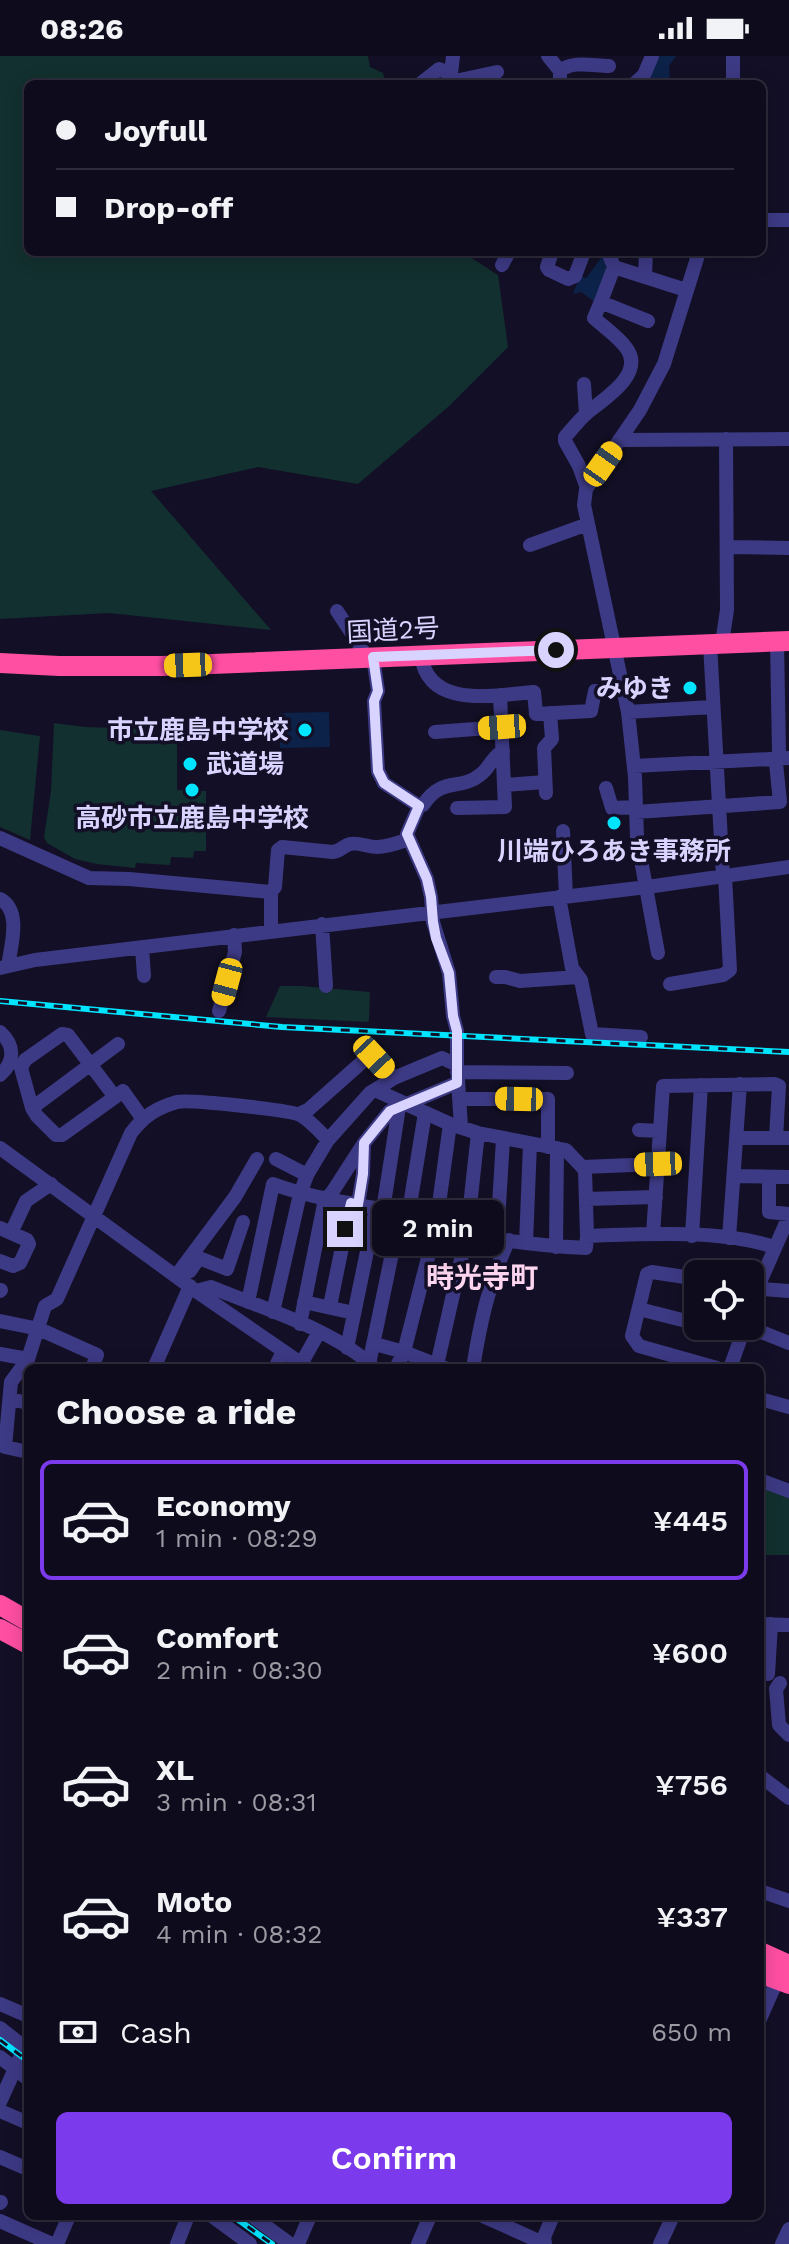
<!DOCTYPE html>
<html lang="en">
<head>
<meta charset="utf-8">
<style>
  :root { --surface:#0e0b1c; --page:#171425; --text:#f1f3f6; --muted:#9b9ba3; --line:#2e2b3b; --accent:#7c3aed }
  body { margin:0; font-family:"Work Sans","Noto Sans JP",sans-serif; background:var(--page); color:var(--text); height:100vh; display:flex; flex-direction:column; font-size:30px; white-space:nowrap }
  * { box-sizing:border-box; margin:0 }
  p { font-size:26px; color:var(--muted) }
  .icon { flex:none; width:44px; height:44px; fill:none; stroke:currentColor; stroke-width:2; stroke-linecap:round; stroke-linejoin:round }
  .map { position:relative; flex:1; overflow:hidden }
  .panel { position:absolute; left:24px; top:1308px; width:740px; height:856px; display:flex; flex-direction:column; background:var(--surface); border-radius:12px; box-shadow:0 4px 20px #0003,0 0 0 2px var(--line) }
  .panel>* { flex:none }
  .top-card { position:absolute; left:24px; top:24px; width:742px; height:176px; border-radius:12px; box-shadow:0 4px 20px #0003,0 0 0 2px var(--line); display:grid; align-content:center; height:176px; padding:0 32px; background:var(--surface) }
  .buttons { position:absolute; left:684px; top:1204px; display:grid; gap:16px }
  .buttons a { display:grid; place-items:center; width:80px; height:80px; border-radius:12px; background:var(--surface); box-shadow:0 4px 20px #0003,0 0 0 2px var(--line); font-size:40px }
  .end { position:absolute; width:36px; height:36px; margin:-18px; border:10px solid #d9d4ff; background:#111; box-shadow:0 0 0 4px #111 }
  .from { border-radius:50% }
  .bubble { position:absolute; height:56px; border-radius:12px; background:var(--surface); box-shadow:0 4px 20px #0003,0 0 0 2px var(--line); font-size:26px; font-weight:600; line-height:56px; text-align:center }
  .car { position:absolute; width:24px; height:48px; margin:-24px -12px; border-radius:10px; box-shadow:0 0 6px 2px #0007; background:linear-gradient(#f5c518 24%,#345 0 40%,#f5c518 0 76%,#345 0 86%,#f5c518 0) }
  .top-card b { display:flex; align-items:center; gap:28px; height:76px; font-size:30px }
  .top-card b+b { border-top:2px solid var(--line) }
  .top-card i { width:20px; height:20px; background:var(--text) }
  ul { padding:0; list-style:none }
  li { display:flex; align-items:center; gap:24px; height:120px; margin:0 16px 12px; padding:0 16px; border:4px solid transparent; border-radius:12px }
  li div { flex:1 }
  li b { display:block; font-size:30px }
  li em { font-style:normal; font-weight:600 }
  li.active { border-color:var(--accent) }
  li>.icon { width:72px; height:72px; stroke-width:1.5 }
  h2 { padding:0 32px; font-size:36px; line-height:96px }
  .pay { display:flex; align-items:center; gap:20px; height:88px; padding:0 32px; font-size:30px }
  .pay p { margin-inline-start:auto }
  .button { display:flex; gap:16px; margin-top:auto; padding:16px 32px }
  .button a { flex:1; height:92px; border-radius:12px; background:var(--accent); color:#fff; font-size:32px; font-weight:600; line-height:92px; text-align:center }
  .status { display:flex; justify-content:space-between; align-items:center; height:56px; padding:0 40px; background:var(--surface); direction:ltr }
  .status svg { height:22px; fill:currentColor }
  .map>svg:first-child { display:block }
  .green { fill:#12302f }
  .water { fill:#0c2248 }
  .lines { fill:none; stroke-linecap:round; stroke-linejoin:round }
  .minor { stroke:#3d3a85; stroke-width:14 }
  .highway { stroke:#ff4fa3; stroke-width:20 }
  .rail-casing { stroke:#00e5ff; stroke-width:6 }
  .rail { stroke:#130f26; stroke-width:3; stroke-dasharray:9; stroke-linecap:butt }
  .highway-bridge { stroke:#ff4fa3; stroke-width:20 }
  .route { stroke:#d9d4ff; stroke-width:10 }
  .poi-dot { fill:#00e5ff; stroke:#130f26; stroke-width:3 }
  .labels { text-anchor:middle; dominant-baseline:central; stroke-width:7; stroke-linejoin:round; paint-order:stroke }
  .street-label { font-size:26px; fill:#d9d4ff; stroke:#130f26 }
  .poi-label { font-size:26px; font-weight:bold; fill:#d9d4ff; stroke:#130f26; text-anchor:end }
  .neighbourhood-label { font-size:28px; font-weight:bold; fill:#ffd6f0; stroke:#130f26 }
</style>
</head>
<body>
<div class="status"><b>08:26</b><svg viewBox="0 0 49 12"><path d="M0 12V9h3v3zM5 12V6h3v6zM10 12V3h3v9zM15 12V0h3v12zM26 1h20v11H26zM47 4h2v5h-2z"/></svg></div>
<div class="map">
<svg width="789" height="2188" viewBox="0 0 789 2188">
  <rect width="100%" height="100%" fill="#130f26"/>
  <path class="green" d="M0 0H368L370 11 383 17 386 28H28V196H467L470 201 498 219 508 291 448 351 358 428 258 411 151 435 271 574 109 557 0 563Z
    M54 667 85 671 155 673 156 679H177V734L206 735V795H194L193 802 171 801 170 809 136 807 135 812 97 808 75 803 47 787 44 781 51 735Z
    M0 674 40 680 30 784 0 771Z
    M280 930H301L370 936 369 964 368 966 266 961Z
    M760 1429 789 1440V1499H760Z"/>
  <path class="water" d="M655 0H676L669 10 670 28H640Z
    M604 198 608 205 596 247 581 236 573 238 580 220 586 222Z
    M329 656 330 691 280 692V657Z"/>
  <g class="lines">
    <path class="minor" d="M453 0 451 18 454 24
      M548 0 560 15V28
      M733 0V28
      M560 15C573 4 593 10 609 10
      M455 25 497 16
      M420 28 439 13 451 18
      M634 28 644 19 652 0
      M762 164H789
      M552 196 547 211 549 214 568 223 575 220 584 196
      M608 196 614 211 686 234
      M502 209 509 196
      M614 211 602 243 603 247 648 265
      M645 221 646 196
      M584 328 586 358
      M619 384 789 383
      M587 432 579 410 565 385V381C572 373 579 364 587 357 602 344 645 319 627 293 619 281 605 272 594 262L602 243
      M530 489 588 468
      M727 491 789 492
      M337 555 362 593V602
      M722 587 727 554 726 383
      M710 588 723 820
      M421 599C428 654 495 639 534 636L536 658 591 655 595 635H613L623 629
      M373 601 378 635 374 645 378 715 384 727 419 750 407 778 427 823 431 841 433 866 449 917 453 960 457 975V1009
      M628 656 712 651
      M435 676 502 671
      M634 710 789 702
      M504 729 545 726
      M606 732 612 752 635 751
      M546 737 544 692 552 683 550 657
      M419 750 423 749C442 720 460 735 480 719 490 712 492 700 503 695
      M457 752 505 751 500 639
      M636 756 780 746 776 707 779 697 777 585
      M563 775 566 840
      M0 782 89 822 129 823 271 836V875
      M271 836 275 831 278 794 282 791 333 796C341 795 343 790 350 788 358 786 368 791 377 791 388 791 398 787 409 783
      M559 841 572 912 581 924 592 978 641 981
      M0 843C22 855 11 889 8 910
      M322 868 326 930
      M142 891 144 920
      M658 897 637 782 635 721 628 656 584 449 586 433 640 354 664 308 699 196
      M0 912 35 904 647 831 789 811
      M496 921H505L520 925 578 921
      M670 928 723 919 730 914 725 820
      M219 955 235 896 234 879
      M0 976C15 989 15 1006 0 1019
      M457 1016 567 1017
      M115 1041 68 979 62 978 25 1004 21 1012 32 1052 37 1060 56 1079H62L115 1041 123 1035 142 1062
      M459 1043H548V1091
      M32 1052 118 988
      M299 1058 308 1054 370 999 374 1001 394 1022
      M639 1074 660 1075
      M737 1082H789
      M0 1092 196 1235 308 1312
      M276 1103 307 1119
      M582 1111 658 1108
      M734 1120 789 1121
      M769 1121V1156L789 1158
      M586 1143 656 1141
      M358 1149 363 1118 364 1087
      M383 1154 399 1051
      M408 1161 425 1057
      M0 1172 27 1184 29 1188 20 1207 13 1210 0 1205
      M11 1177 26 1145 51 1128
      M653 1178 663 1030 775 1028 779 1030 776 1082
      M587 1180C645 1178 720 1173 774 1191
      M692 1180 701 1029
      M497 1182 503 1083
      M729 1182 740 1028
      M526 1187 530 1088
      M556 1191 557 1092
      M190 1215 199 1202 227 1213 243 1166
      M176 1220 235 1141 257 1103
      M698 1223 652 1216 647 1218 632 1280 639 1290 717 1312
      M750 1232 789 1235
      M0 1235 1 1234
      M196 1235 211 1231C261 1252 336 1274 374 1312
      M248 1246 273 1128C308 1141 344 1146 381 1153 401 1158 420 1166 440 1171 487 1183 537 1190 586 1192L587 1180 585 1114 566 1094 478 1077 450 1068 375 1034
      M304 1246 354 1257
      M330 1250 351 1147
      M639 1253 698 1268
      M273 1256 300 1138 307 1119 328 1084 370 1037 394 1022 442 1002 457 1009 461 1071
      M750 1257 757 1233 789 1160
      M0 1265 39 1273 97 1299 92 1312
      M300 1268 325 1143 331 1138 364 1087 390 1055 457 1027
      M704 1270 742 1280
      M746 1270 789 1287
      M375 1288 404 1296 445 1312
      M347 1292 376 1152
      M0 1298 28 1303
      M301 1308 319 1276
      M369 1308 400 1159
      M437 1309 467 1177 478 1077
      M154 1312 190 1230
      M275 1312 283 1295
      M396 1312 404 1296 436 1170 450 1068
      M473 1312C480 1268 489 1225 509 1184
      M730 1312 745 1270
      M10 1343 28 1347
      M760 1343 789 1351
      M28 1396 5 1391 11 1326 28 1303 45 1250 57 1243 131 1077C144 1060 156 1052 177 1046 187 1043 291 1054 300 1059 310 1064 320 1076 328 1084
      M760 1424 789 1435
      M760 1568 789 1569
      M768 1618 771 1568
      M780 1627 776 1633 779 1669 789 1679
      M760 1720 789 1742
      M760 1835 789 1845
      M0 1948 28 1960
      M760 1963 779 1920
      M0 1972 28 1994
      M0 2001 28 2023
      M0 2046 28 1984
      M0 2055 28 2067
      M0 2101 23 2111
      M0 2147 1 2146
      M212 2160 250 2188
      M252 2160 290 2188
      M483 2160 545 2188 544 2181 553 2160
      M0 2165 52 2188
      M57 2188 69 2160
      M177 2188 188 2160
      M298 2188 310 2160
      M418 2188 430 2160
      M660 2188 673 2160
      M782 2188 789 2173"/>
    <path class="highway" d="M0 607 59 610H162L789 585
      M0 1549 28 1565
      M760 1896 789 1909"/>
    <defs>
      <path id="rail" d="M0 945 282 971 789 996
        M0 1984 28 2005
        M233 2160 272 2188"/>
    </defs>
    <use href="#rail" class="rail-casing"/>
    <use href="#rail" class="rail"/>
    <path class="highway-bridge" d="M0 1573 28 1588
      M760 1917 789 1928"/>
  </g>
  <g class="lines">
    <path class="route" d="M345 1173 351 1147 358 1149 363 1118 364 1087 390 1055 457 1027V975L453 960 449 917 436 882 433 866 431 841 427 823 407 778 419 750 384 727 378 715 374 645 378 635 373 601 556 594"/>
  </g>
  <g class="poi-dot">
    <circle cx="690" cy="632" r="8"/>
    <circle cx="305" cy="674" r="8"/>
    <circle cx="190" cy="708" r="8"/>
    <circle cx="192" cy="734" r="8"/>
    <circle cx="614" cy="767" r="8"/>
  </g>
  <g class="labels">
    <g class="street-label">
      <text transform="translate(393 574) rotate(-3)">国道2号</text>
    </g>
    <g class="poi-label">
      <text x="674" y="632">みゆき</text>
      <text x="289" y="674">市立鹿島中学校</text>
      <text x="206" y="708" text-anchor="start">武道場</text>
      <text x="192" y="762" text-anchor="middle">高砂市立鹿島中学校</text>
      <text x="614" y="795" text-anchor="middle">川端ひろあき事務所</text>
    </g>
    <g class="neighbourhood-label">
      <text x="482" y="1221">時光寺町</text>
    </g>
  </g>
</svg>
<div class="buttons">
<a><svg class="icon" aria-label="locate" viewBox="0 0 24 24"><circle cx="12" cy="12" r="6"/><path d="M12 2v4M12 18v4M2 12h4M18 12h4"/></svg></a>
</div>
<i class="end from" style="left:556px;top:594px"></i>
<i class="end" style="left:345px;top:1173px"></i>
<div class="bubble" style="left:372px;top:1144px;width:132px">2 min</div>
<i class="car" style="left:603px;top:408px;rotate:35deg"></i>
<i class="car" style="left:188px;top:609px;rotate:268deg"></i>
<i class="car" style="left:502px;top:671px;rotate:266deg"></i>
<i class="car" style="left:227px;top:926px;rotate:195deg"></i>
<i class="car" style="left:374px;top:1001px;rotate:137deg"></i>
<i class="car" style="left:519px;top:1043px;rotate:271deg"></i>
<i class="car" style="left:658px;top:1108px;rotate:268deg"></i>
<div class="top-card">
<b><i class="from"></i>Joyfull</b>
<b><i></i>Drop-off</b>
</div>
<section class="panel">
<h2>Choose a ride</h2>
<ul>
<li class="active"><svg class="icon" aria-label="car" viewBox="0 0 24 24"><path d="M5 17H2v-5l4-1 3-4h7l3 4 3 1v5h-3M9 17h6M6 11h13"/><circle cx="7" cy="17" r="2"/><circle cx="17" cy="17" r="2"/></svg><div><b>Economy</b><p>1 min · 08:29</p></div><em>¥445</em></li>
<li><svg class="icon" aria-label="car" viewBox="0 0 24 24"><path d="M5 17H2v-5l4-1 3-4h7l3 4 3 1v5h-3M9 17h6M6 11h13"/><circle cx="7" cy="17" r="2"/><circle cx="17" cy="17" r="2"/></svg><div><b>Comfort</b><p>2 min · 08:30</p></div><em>¥600</em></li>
<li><svg class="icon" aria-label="car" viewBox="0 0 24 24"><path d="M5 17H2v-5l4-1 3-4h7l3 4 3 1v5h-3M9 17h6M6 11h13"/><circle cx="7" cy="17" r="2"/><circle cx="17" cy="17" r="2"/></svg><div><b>XL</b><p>3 min · 08:31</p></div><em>¥756</em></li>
<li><svg class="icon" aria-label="car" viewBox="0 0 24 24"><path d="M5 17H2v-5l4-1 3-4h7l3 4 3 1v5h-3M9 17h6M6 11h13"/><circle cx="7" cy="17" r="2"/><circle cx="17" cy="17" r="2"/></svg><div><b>Moto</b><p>4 min · 08:32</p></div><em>¥337</em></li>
</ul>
<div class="pay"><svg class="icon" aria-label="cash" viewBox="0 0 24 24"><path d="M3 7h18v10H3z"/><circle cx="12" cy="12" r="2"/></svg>Cash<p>650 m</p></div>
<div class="button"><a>Confirm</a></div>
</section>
</div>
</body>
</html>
